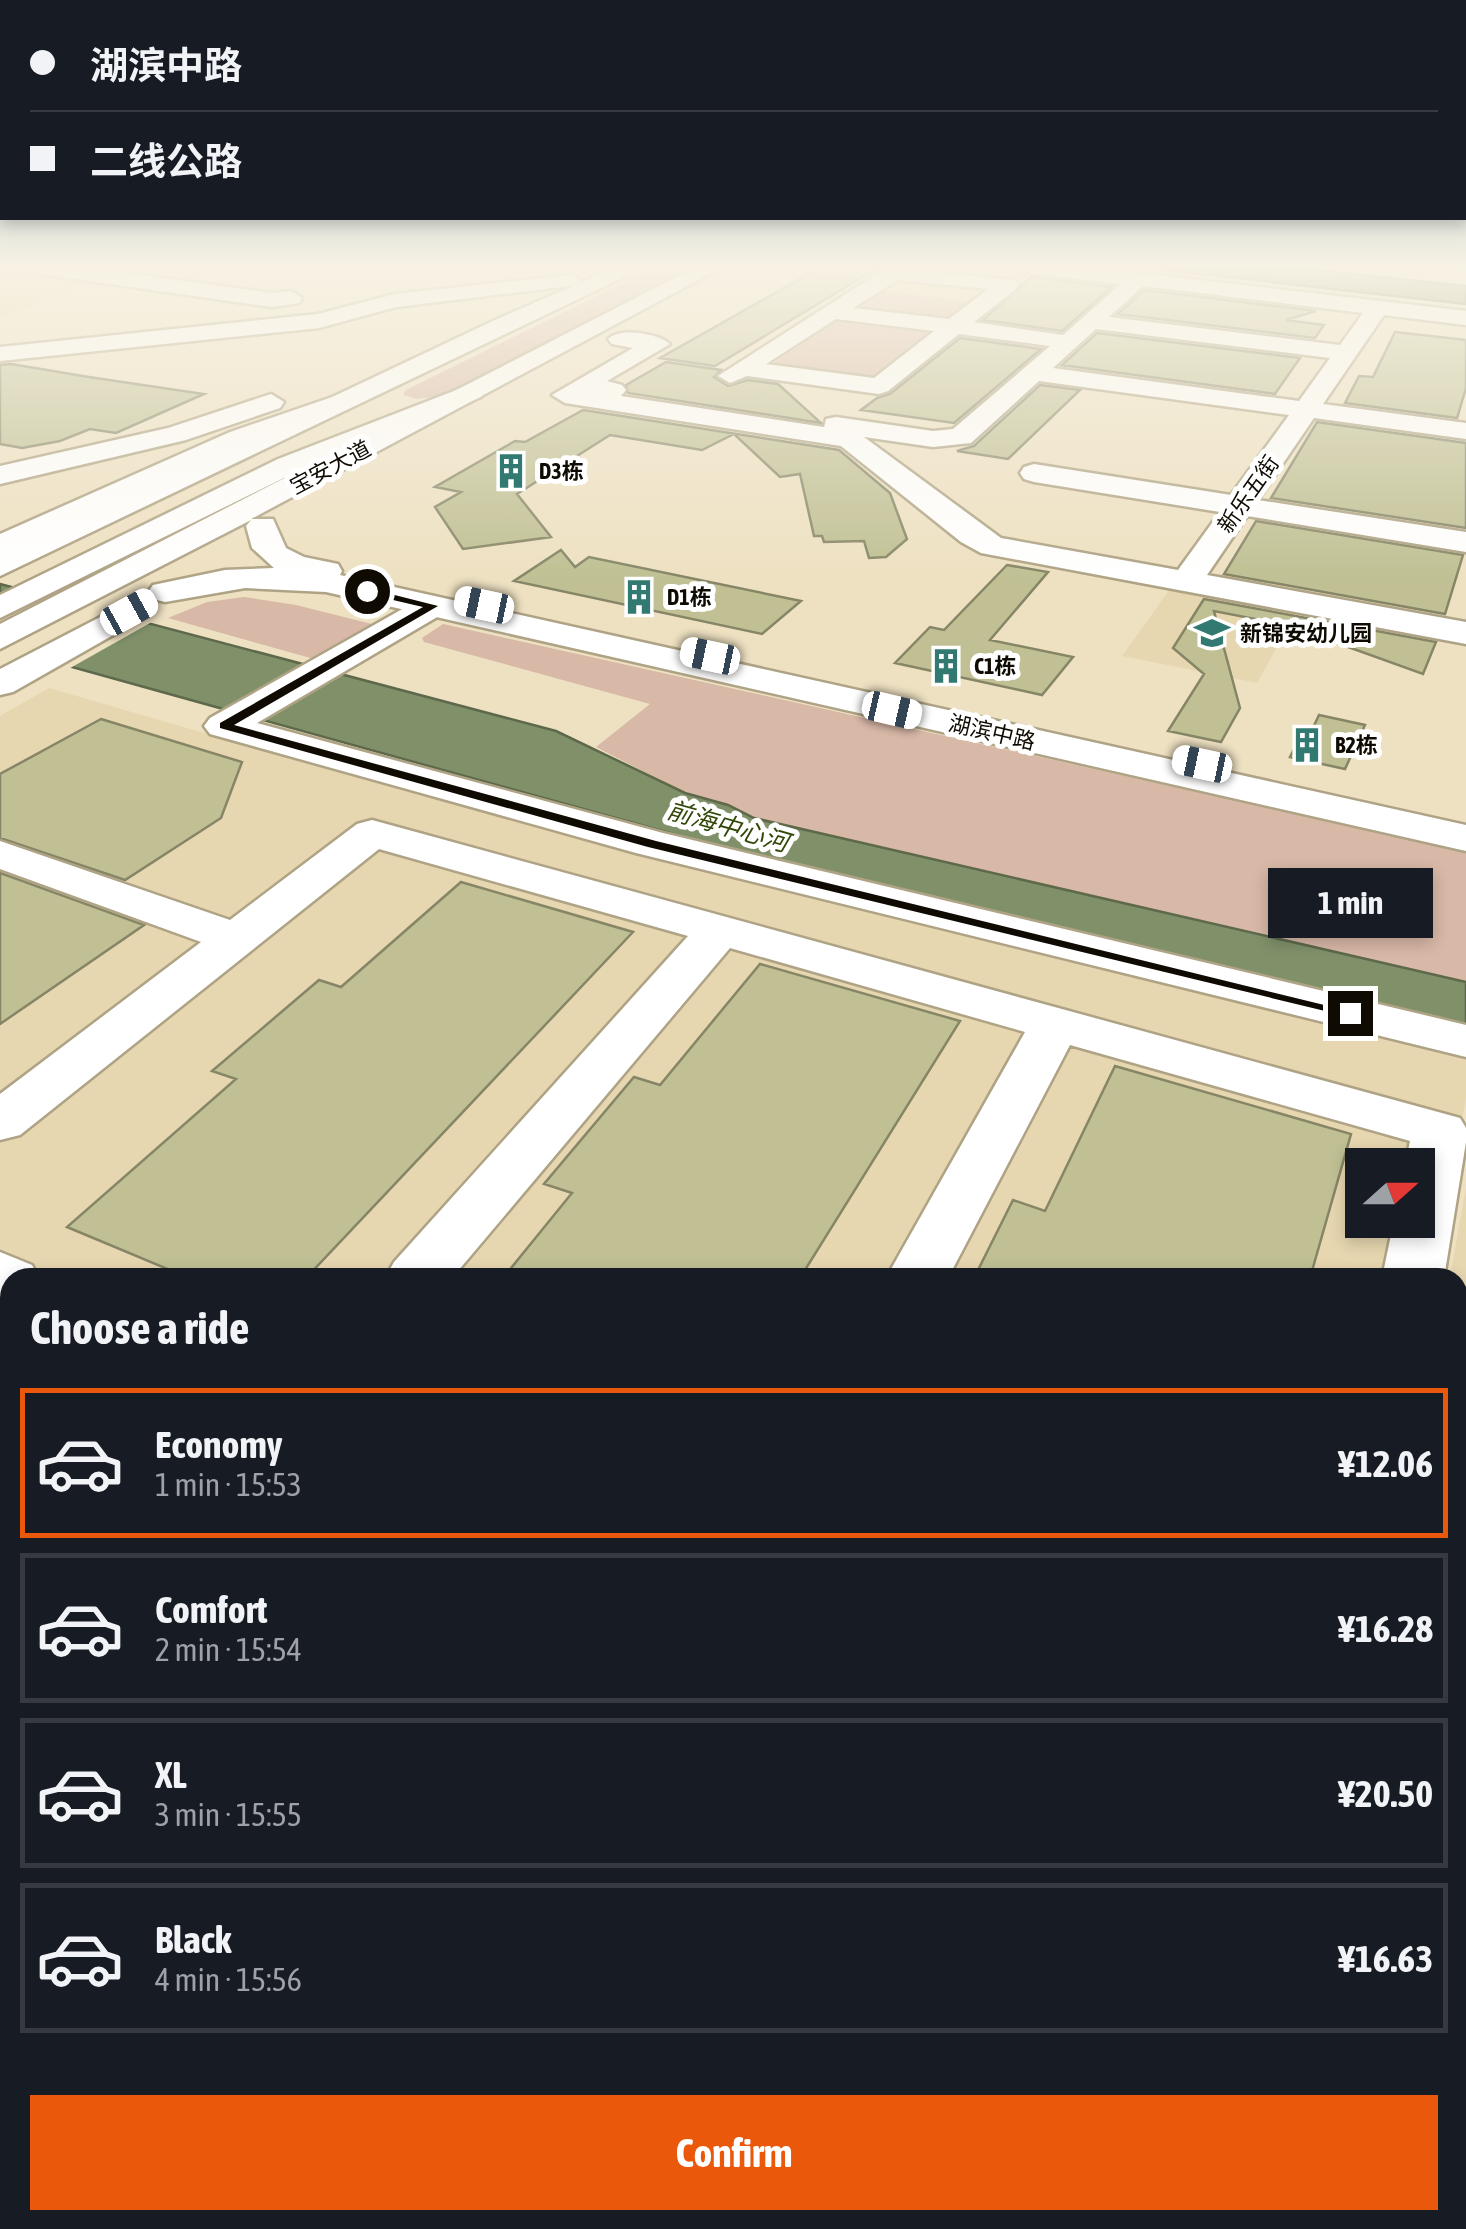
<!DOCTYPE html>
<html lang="en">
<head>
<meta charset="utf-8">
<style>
  :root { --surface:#171b24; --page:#20242c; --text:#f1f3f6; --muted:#9ea1a6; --line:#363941; --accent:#ea580c }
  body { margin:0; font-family:"Asap Condensed","Noto Sans SC",sans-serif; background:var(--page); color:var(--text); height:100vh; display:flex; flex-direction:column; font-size:38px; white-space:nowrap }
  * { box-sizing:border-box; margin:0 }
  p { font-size:32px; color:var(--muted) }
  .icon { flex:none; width:55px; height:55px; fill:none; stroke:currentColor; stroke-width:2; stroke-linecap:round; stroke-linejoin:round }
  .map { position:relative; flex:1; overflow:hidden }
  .panel { position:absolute; left:0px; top:1268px; width:1468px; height:962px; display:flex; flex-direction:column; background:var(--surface); border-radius:30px 30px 0 0; box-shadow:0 5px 15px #0003 }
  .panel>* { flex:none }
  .guide { position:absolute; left:0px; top:0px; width:1468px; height:220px; box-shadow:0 5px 15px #0003; display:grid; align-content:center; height:220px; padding:0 30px; background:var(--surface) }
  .needle { width:65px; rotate:69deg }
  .fabs { position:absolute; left:1345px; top:1148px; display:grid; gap:20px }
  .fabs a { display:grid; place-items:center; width:90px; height:90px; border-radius:0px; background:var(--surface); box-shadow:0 5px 15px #0003; font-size:50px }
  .end { position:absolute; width:45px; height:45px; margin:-22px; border:12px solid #0f0b03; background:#fff; box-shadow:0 0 0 5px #fff }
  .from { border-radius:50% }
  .bubble { position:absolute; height:70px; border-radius:0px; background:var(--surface); box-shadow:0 5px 15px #0003; font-size:32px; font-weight:700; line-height:70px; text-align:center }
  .car { position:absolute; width:30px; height:60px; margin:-30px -15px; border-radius:12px; box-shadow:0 0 8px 2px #0007; background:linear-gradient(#fff 24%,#345 0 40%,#fff 0 76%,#345 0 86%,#fff 0) }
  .guide b { display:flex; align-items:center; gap:35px; height:95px; font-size:38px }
  .guide b+b { border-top:2px solid var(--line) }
  .guide i { width:25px; height:25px; background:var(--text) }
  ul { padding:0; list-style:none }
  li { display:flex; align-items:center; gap:30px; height:150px; margin:0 20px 15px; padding:0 10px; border:5px solid var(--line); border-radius:0px }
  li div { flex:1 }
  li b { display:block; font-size:38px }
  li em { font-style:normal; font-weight:700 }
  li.on { border-color:var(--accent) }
  li>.icon { width:90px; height:90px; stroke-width:1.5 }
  h2 { padding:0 30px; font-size:45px; line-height:120px }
  .primary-button { display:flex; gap:20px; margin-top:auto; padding:20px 30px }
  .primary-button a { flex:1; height:115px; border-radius:0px; background:var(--accent); color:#fff; font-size:40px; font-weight:700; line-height:115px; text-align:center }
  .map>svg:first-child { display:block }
  .built { fill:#e7d7b0; fill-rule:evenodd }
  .green { fill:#d8b8a7 }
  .water { fill:#80916a; stroke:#5e694b; stroke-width:2.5 }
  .pier { fill:#eee1c2 }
  .building { fill:#c0c094; stroke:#868667; stroke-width:2.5 }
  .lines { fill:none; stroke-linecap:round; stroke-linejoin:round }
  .minor-casing { stroke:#afa385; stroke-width:5 }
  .major-casing { stroke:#afa385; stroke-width:5 }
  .highway-casing { stroke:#afa385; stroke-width:5 }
  .minor { fill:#fff; fill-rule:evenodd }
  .major { fill:#fff; fill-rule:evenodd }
  .highway { fill:#fff; fill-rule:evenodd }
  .route { fill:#0f0b03 }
  .labels { text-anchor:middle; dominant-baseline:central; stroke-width:10; stroke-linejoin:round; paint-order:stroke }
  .far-street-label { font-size:22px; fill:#0f0b03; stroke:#fff }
  .far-poi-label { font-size:22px; font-weight:bold; fill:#0f0b03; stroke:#fff; text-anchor:start }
  .far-water-label { font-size:25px; font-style:italic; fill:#324808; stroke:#fff }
</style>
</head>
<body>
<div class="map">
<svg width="1466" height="2229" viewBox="0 0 1466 2229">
  <rect width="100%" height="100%" fill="#eee1c2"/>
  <path class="built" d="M0 267H10L94 279 0 319Z
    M903 276 993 286 972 302 880 291Z
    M1172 586 1298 609 1257 683 1122 656Z
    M49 688 421 796 1466 1057V1098L1434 1277 10 1278V1325L0 1314V716ZM1362 1165H1418V1220H1362Z
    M1466 1187V2144L1458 2140V1278L1450 1277Z
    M1458 2166 1466 2170V2229H945L935 2220H1458Z"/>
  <path class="green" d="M656 267H692L441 396 417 399 403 395 406 390Z
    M880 291 972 302 871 380 769 366Z
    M244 597 296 605 376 625 314 659 168 618 207 602Z
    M443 624 1466 852V982L754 818 728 805 685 793 596 747 650 704 424 642 422 638Z"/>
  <path class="water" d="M1138 267H1291L1466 286V304Z
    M0 584 556 731 685 793 728 805 754 818 1466 982V1028L695 840 0 647Z"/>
  <path class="pier" d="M53 593 157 619 65 671 0 652V619Z"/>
  <path class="building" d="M821 267H879L715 366 660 358Z
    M1031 277 1112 287 1062 331 983 320Z
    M1144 290 1316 311 1286 320 1324 325 1315 338 1118 314Z
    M1395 332 1466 340V388L1457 418 1345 403 1359 376 1373 377Z
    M1097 333 1300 358 1275 394 1062 365Z
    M960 338 1041 349 954 423 861 410 877 398 890 394Z
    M666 362 721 370 714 377 728 386 748 380 778 384 821 423 628 393 626 385Z
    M11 364 89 377 204 394 116 433 90 429 60 441 22 448 0 444V365Z
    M1040 385 1080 390 1008 459 957 451 974 446Z
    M583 410 839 450 890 493 907 539 886 557 869 558 864 541 824 542 822 536H814L800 474 780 477 734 434 702 450 610 435 517 494 551 537 463 549 435 507 461 492 435 487 515 441 525 442Z
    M1317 422 1466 443V528L1271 498Z
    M1256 521 1463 555 1445 614 1224 574Z
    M561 550 575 567 589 557 801 601 762 634 514 581Z
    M1007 565 1048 572 990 640 1073 657 1042 695 895 663 930 627 944 630Z
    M1204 599 1436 642 1423 674 1337 643 1349 637 1214 611 1240 708 1221 742 1168 731 1204 674 1173 648Z
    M1319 715 1365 725 1345 769 1290 757 1304 729 1312 730Z
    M101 719 242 762 221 818 125 880 0 838V774Z
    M0 873 144 925 0 1024Z
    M461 882 633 932 306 1278H189L67 1227 236 1079 212 1071 319 980 341 987Z
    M760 964 960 1021 800 1278H503L572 1193 544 1184 634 1077 660 1085Z
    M1115 1066 1351 1134 1310 1278H974L1013 1200 1045 1211Z"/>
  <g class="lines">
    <defs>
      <path id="minor" d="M23 267H82L272 293 291 291 302 298 299 303 272 307 33 273Z
        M888 267 1015 280 1018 285 1015 290 974 322 1063 335 1121 284 1031 273 1021 267H1088L1466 311V325L1384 315 1323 404 1466 423V439L1314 418 1258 500 1466 532V552L1247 516 1207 575 1466 622V644L981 553 961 542 841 446 565 403 552 395 633 348 612 344 608 339C620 327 658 333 670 344L607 381 622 385 626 390 621 396 824 427 826 419 836 417 933 431 953 429 1050 346 959 334 888 391 879 394 747 376 730 383 718 376ZM898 280 988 289 949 319 853 308ZM1143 286 1363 313 1340 345 1109 317ZM836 319 934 331 874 378 766 364ZM1096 329 1330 358 1299 401 1053 368ZM1039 381 1289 415 1231 495 1034 464 1024 467 1020 473 1024 479 1034 482 1220 512 1178 570 1001 538 864 437 933 447 971 443Z
        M571 275 582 281 578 285 396 307 319 328 0 361V347L318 314 395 294Z
        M432 596 444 599 449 606 444 613 257 723 663 833 1466 1025V1057L636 853 210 734 204 726 210 718 420 599Z
        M372 820 1460 1118 1466 1128V1142L1444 1278H1382L1394 1220H1418V1165H1405L1410 1141 1070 1045 948 1278H886L1025 1032 730 948 452 1278H385L394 1262 688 936 379 849 20 1135 0 1140V1094L201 942 0 869V841L230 920 357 824Z
        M0 1252 32 1265 39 1278H10V1304L0 1301Z
        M1183 2220H1283L1281 2229H1181Z"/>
      <path id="major" d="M617 267H645L0 576V554L495 320Z
        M696 267H723L251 519H273L286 548 304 557 338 564 342 571 340 575 1466 825V851L326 592 245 588 165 602 153 599 148 592 153 585 225 570 274 568 252 548 246 526 251 520 0 649V624Z
        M271 394 284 402 280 408 186 440 0 484V466L168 428Z
        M110 612 122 616 128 623 122 630 13 692 0 695V669Z"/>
      <path id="highway" d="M472 384 481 387 485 392 481 397 298 471 0 618V595L278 459Z
        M338 395 347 397 351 403 347 409 250 444 0 556V534L230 432Z
        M0 1375 10 1379V1439L0 1436Z
        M0 1524 10 1528V1598L0 1594Z
        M0 1695 10 1699V1782L0 1778Z
        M0 1807 10 1811V1904L0 1900Z
        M0 2167 10 2171V2220H55L59 2229H0Z
        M258 2220H361L365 2229H262Z
        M443 2220H548L552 2229H447Z
        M619 2220H822L826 2229H623Z"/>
    </defs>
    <use href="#minor" class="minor-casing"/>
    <use href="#major" class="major-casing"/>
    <use href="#highway" class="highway-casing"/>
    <use href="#minor" class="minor"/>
    <use href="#major" class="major"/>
    <use href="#highway" class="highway"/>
  </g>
  <linearGradient id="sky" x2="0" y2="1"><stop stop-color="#7ea6b6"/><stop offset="0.46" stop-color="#f7f2e4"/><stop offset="1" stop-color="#f7f2e4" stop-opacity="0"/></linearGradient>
  <rect width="1466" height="580" fill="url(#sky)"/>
  <path class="route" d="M367 588 438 606 234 725 656 841 1357 1013 1350 1017 648 847 220 728V723L423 607 363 593Z"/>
  <defs>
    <symbol id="building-bare" viewBox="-9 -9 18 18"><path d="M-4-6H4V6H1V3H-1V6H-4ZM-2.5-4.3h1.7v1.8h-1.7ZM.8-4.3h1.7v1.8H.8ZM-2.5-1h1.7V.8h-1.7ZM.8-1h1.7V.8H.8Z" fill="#317971" stroke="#fff" stroke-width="2.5" paint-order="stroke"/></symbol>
    <symbol id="school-bare" viewBox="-9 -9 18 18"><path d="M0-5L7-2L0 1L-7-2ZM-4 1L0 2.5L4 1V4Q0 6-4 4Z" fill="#317971" stroke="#fff" stroke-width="2.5" paint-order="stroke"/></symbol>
  </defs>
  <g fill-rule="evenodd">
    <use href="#building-bare" x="486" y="446" width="50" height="50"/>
    <use href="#building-bare" x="614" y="572" width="50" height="50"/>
    <use href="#school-bare" x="1187" y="608" width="50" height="50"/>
    <use href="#building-bare" x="921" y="641" width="50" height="50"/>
    <use href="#building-bare" x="1282" y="720" width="50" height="50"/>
  </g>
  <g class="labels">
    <g class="far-street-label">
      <text transform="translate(330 467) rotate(-28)">宝安大道</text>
      <text transform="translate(1248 494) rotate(-55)">新乐五街</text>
      <text transform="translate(992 732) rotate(13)">湖滨中路</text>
    </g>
    <g class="far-poi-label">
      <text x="539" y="471">D3栋</text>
      <text x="667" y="597">D1栋</text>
      <text x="1240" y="633">新锦安幼儿园</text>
      <text x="974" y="666">C1栋</text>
      <text x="1335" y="745">B2栋</text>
    </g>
    <g class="far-water-label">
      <text transform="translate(728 826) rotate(16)">前海中心河</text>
    </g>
  </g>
</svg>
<div class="fabs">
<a><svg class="needle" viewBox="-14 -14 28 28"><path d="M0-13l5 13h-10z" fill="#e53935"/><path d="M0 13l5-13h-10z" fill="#9ea1a6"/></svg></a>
</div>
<i class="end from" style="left:367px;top:591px"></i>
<i class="end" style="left:1350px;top:1013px"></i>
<div class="bubble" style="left:1268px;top:868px;width:165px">1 min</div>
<i class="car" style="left:484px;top:605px;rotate:282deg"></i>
<i class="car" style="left:129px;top:612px;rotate:61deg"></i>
<i class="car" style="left:710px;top:656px;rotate:282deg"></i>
<i class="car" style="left:892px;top:710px;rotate:103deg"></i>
<i class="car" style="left:1202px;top:764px;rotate:282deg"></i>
<div class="guide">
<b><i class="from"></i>湖滨中路</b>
<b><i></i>二线公路</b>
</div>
<section class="panel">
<h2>Choose a ride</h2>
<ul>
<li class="on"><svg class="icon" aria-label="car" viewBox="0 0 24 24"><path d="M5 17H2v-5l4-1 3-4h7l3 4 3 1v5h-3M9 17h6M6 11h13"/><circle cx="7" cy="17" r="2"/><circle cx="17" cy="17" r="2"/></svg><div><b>Economy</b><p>1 min · 15:53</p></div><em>¥12.06</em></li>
<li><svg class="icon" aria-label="car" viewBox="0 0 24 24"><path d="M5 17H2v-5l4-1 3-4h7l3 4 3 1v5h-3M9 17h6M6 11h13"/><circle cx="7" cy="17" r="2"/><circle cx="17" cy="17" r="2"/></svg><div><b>Comfort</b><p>2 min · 15:54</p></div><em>¥16.28</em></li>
<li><svg class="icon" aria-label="car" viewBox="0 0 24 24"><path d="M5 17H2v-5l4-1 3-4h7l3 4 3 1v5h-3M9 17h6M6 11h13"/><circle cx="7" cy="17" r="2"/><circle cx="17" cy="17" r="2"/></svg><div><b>XL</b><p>3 min · 15:55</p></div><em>¥20.50</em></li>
<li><svg class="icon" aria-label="car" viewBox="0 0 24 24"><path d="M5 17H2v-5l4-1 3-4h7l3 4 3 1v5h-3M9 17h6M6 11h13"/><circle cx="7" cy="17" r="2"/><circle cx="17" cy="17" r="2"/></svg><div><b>Black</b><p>4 min · 15:56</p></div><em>¥16.63</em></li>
</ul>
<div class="primary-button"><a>Confirm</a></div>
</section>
</div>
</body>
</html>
